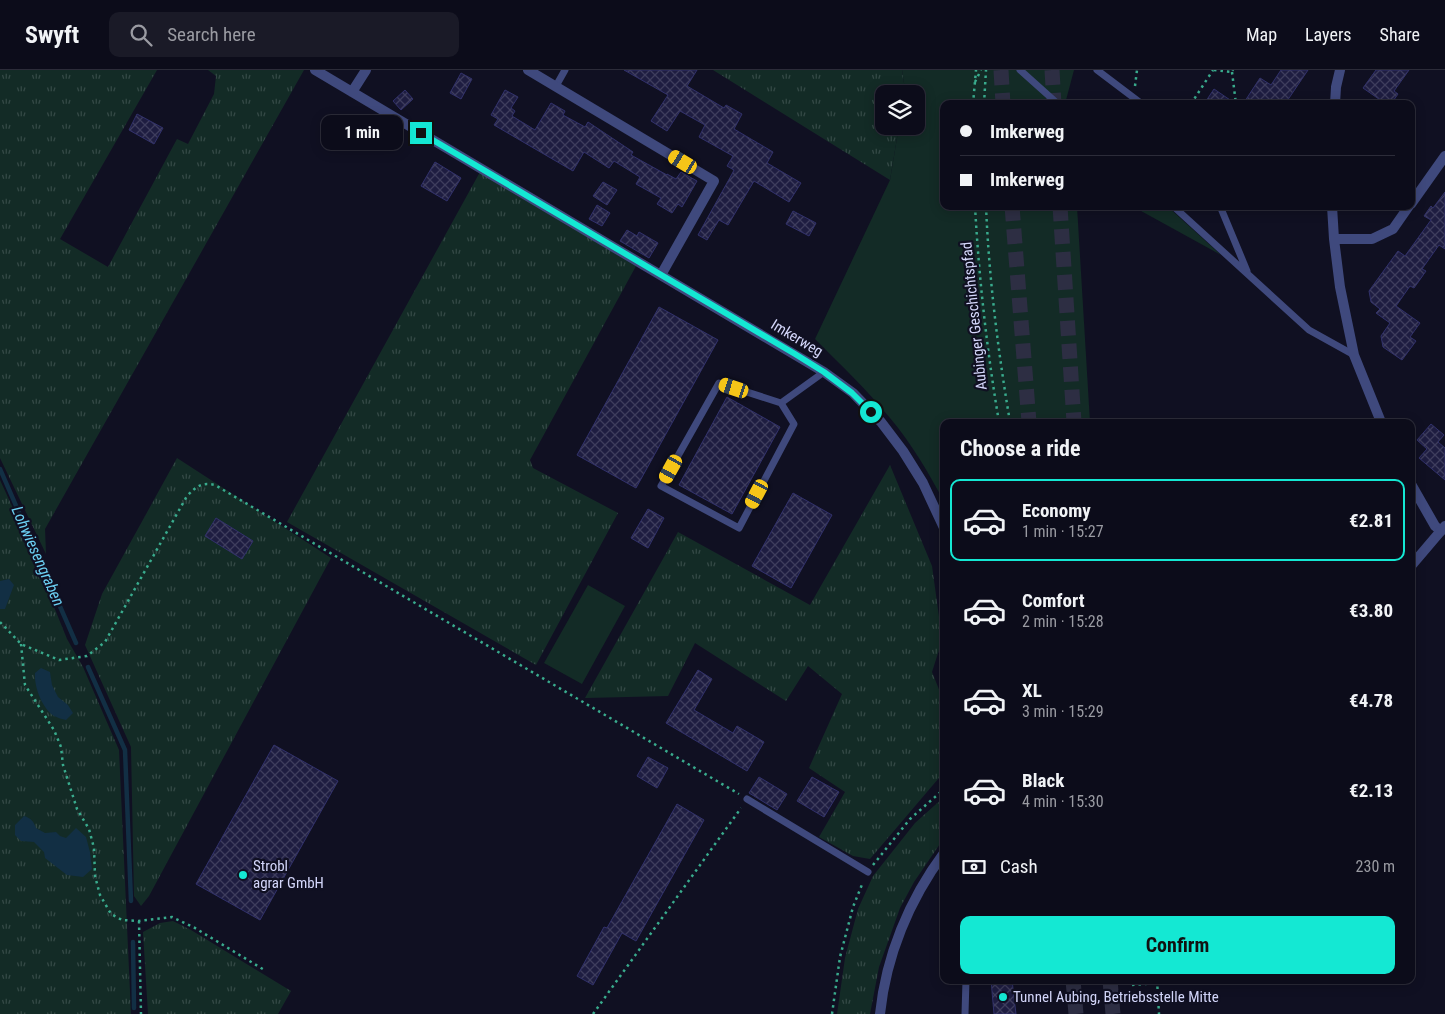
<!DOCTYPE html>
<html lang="en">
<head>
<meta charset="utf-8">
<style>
  :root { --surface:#0c0c1a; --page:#1a1a27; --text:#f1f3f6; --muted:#9a9ba2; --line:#2c2c39; --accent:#14e8d3 }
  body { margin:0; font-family:"Roboto Condensed",sans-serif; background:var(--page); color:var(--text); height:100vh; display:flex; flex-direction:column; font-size:19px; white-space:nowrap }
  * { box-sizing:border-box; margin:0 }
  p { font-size:16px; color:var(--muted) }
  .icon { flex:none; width:28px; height:28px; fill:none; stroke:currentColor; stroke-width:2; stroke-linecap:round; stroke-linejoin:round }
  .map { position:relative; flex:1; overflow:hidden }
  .panel { position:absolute; left:940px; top:349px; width:475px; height:565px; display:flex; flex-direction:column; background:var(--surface); border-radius:10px; box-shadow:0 2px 12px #0003,0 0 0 1px var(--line) }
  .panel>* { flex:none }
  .banner { position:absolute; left:940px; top:30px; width:475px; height:110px; border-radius:10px; box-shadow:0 2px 12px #0003,0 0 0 1px var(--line); display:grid; align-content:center; height:110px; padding:0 20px; background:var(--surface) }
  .fabs { position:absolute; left:875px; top:15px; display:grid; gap:10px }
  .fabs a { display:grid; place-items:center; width:50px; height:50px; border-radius:10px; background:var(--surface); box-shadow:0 2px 12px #0003,0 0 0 1px var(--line); font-size:25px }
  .end { position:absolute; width:22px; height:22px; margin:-11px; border:6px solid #14e8d3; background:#111; box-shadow:0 0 0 2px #111 }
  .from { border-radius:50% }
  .bubble { position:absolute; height:35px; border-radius:10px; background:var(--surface); box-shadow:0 2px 12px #0003,0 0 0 1px var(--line); font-size:16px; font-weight:700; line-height:35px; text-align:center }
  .car { position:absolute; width:15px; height:30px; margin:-15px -8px; border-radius:6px; box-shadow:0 0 4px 1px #0007; background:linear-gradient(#f5c518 24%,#345 0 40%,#f5c518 0 76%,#345 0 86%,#f5c518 0) }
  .banner b { display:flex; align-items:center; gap:18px; height:48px; font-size:19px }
  .banner b+b { border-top:1px solid var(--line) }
  .banner i { width:12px; height:12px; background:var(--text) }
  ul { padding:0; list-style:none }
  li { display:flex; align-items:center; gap:15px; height:82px; margin:0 10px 8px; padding:0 10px; border:2px solid transparent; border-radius:10px }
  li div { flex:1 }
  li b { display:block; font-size:19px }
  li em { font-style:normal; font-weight:700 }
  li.selected { border-color:var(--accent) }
  li>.icon { width:45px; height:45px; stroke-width:1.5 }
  h2 { padding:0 20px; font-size:22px; line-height:60px }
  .pay { display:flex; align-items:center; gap:12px; height:55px; padding:0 20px; font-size:19px }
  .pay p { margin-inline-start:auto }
  .action { display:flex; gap:10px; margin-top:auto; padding:10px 20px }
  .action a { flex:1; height:58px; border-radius:10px; background:var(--accent); color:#111; font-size:20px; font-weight:700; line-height:58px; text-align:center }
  header { display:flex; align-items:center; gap:30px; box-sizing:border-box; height:70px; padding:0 25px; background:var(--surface); border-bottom:1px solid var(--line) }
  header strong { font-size:24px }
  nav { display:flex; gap:28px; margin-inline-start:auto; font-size:18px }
  .search { width:350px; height:45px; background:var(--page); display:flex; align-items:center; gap:12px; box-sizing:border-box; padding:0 18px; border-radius:10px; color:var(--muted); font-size:19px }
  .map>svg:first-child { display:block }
  .grass { fill:url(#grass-tufts) }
  .park { fill:#132b26 }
  .water { fill:#122f44 }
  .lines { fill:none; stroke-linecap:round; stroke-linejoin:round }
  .stream { stroke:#122f44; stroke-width:4.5 }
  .building { fill:url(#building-cross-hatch); stroke:#31316b }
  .motorway-tunnel { stroke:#2d2e43; stroke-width:15; stroke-dasharray:15 8; stroke-linecap:butt }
  .path { stroke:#39ab8d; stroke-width:2.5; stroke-dasharray:2.5 4; stroke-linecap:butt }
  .service { stroke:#3f497d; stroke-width:7 }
  .minor { stroke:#3f497d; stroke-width:10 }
  .tertiary { stroke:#3f497d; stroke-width:10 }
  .route { stroke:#14e8d3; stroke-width:6 }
  .poi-dot { fill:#14e8d3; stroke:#101022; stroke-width:2 }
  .labels { text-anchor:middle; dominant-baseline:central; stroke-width:4.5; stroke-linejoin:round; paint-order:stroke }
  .street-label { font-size:15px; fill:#d4d7fb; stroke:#101022 }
  .poi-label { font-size:15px; fill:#d4d7fb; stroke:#101022; text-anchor:start }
  .water-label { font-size:16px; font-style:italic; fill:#6bcff2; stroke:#101022 }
</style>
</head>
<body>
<header>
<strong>Swyft</strong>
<div class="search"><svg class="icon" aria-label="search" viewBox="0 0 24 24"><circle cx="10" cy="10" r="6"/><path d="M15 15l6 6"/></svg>Search here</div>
<nav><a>Map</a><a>Layers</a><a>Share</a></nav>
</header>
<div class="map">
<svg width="1445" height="944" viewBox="0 0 1445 944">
  <defs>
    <pattern id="grass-tufts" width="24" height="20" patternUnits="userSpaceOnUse" patternTransform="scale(1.25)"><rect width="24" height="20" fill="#132b26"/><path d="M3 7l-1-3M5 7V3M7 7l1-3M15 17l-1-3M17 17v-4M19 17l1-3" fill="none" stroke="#344946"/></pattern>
    <pattern id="building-cross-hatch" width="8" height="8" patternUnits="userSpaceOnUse" patternTransform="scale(1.25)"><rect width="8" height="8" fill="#1e1d41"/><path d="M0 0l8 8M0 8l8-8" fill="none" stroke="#3e3d5d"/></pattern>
  </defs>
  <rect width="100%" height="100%" fill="#101022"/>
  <path class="grass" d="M0 0H157L60 169 108 197 177 69 188 74 214 24 216 6 208 0H304L45 459 46 484 0 388Z
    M713 0H902L905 20 904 24H884V56H899L890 110Z
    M480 102 636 196 530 390 533 398 618 443 536 595 287 452Z
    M177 388 331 488 149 826 141 836 134 826 131 677 85 575 102 524Z
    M890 395 932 496 940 554 939 580 932 602 944 632V702L870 789 853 786 819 767 845 722 809 698 842 624 808 596 786 631 695 573 668 626 585 628 678 462 810 535Z
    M0 410 22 458 67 569 83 597 119 680 131 944H0Z
    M944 727V768L914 812 900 838 879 897 870 944H837L845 888 858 839 873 806 915 753Z
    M173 851 191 860 291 921 278 944H148L143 862 160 853Z"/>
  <path class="park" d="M902 0H1074L1065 34H944V136H1077L1090 352H944V432C929 403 911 373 890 348 867 320 841 295 815 269L890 110 899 56H916V24H904L905 20Z
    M1132 136H1167L1221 185Z
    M588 515 625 536 582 614 544 593Z"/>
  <path class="water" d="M9 509 14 515 5 539H0V511Z
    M41 598 50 602 52 615 58 627 68 635 73 643 66 650C62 649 58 648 54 646 42 638 34 617 35 603Z
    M24 746C31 748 34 752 36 758L45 763 56 762 60 766 66 768 76 758 86 767 90 782 92 799 83 807 67 805 45 788 44 782 34 772 21 771 15 765V755Z"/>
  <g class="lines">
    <path class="stream" d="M0 399 76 573
      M88 597 125 680 131 831
      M133 872 134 938"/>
  </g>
  <path class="building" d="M624 0H697L687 16 724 38 726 35 742 44 734 59 773 82 767 93 801 113 789 132 754 111 728 155 719 150 707 170 698 165 732 104 734 100 727 96 733 86 699 67 705 55 680 41 667 61 651 51 668 25Z
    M1281 0H1308L1285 34H1243L1260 8 1271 15Z
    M1376 0H1409L1394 21 1398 24 1391 34H1386L1363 18Z
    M461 3 472 9 461 29 450 23Z
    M1214 19 1236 34H1204Z
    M405 20 413 29 401 40 393 31Z
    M505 20 518 27 511 38 515 41 512 46 535 60 551 33 565 41 563 45 585 57 588 52 633 82 631 85 667 105V104L676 109 681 102 697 111 682 137 678 134 672 143 657 134 661 128 636 114 640 107 614 91 609 98 584 82 573 101 494 55 498 49 491 45Z
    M137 44 163 58 154 74 129 60Z
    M435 92 461 108 447 131 421 116Z
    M603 112 617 120 607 135 593 126Z
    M1445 122V179L1439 175 1422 199 1426 201 1414 218 1410 216 1396 236 1420 253 1410 267 1416 271 1402 290 1383 277 1381 266 1390 253 1376 243 1380 239 1371 232 1369 221 1398 181 1405 186 1431 150 1424 146 1431 136 1433 138Z
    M597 135 610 143 602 156 589 149Z
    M793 141 816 153 809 166 786 154Z
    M627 160 637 166 639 162 658 173 649 188 620 171Z
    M659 237 718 270 636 418 577 385Z
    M727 327 780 357 732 444 679 415Z
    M1431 354 1444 365 1438 372 1445 378V410L1419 388 1427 379 1417 370Z
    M793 423 832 445 791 518 752 496Z
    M648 439 664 448 648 478 631 468Z
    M216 448 253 471 242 489 205 466Z
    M698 600 712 609 694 640 733 663 737 656 764 672 747 701 666 653Z
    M274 675 338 711 260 850 196 814Z
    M648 687 668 698 657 718 637 706Z
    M759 707 787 724 777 740 749 723Z
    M812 707 839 722 824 747 797 731Z
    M677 734 704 750 636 871 622 863 593 915 577 906 604 857 607 858Z
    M991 910H1012L1016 944H994Z"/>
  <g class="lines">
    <path class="motorway-tunnel" d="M1001 0 1003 34
      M1052 0 1054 34
      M1012 136 1029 352
      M1060 136 1074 352
      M1073 910 1076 944
      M1110 910 1113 944"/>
    <path class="path" d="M1214 0 1232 2 1233 0
      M1232 2 1236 34
      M975 12 981 0
      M1135 16 1137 0
      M973 34 976 0
      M984 34 986 0
      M1191 34 1213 0
      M975 136C979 209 987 281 999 352
      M986 136C989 209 998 281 1010 352
      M0 552 21 574 59 590 87 586 105 572 187 426C197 416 201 412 215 415L739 724
      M21 574 25 615 54 660 61 677 63 695 77 739 89 759 94 778 95 806 100 825 111 844 122 850 139 851 172 847 195 858 266 901
      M873 795 910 749 944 719
      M139 851 141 944
      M1157 910 1159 944
      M1132 915 1157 913
      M593 944 741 738
      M832 944 840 887 853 837 863 812"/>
    <path class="service" d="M1020 0 1058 34
      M1097 0 1142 34
      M556 16 565 0
      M1173 136 1309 260 1354 285
      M1220 136 1247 201
      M781 333 794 354 739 458 661 416 719 313 781 333 824 302
      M747 729 868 802
      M965 944 966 910"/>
    <path class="minor" d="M315 0 824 302 853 323 881 352 903 381 923 413 944 458
      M528 0 714 111 661 205
      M352 22 366 0
      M1335 34 1336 17 1340 0
      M1411 134 1445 86
      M1332 136 1334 169 1340 217 1354 285 1381 352
      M1334 169H1372L1393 159 1409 136
      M1411 414 1435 456 1441 461"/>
    <path class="tertiary" d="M1411 496 1445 456
      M880 944C886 886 909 830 944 783"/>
  </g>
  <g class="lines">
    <path class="route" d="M421 63 795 284 824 302 852 323 871 342"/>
  </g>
  <g class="poi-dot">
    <circle cx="243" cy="805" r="5"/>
    <circle cx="1003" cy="927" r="5"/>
  </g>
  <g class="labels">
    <g class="street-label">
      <text transform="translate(974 246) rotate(-96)">Aubinger Geschichtspfad</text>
      <text transform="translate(797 268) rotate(31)">Imkerweg</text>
    </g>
    <g class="poi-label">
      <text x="253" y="796">Strobl<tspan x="253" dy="17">agrar GmbH</tspan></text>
      <text x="1013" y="927">Tunnel Aubing, Betriebsstelle Mitte</text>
    </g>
    <g class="water-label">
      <text transform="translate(38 486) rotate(66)">Lohwiesengraben</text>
    </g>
  </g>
</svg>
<div class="fabs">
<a><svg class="icon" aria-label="layers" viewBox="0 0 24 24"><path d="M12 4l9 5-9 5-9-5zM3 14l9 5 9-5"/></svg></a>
</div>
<i class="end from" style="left:871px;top:342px"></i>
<i class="end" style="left:421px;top:63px"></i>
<div class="bubble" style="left:321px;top:45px;width:82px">1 min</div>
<i class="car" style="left:683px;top:92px;rotate:301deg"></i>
<i class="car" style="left:734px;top:318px;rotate:288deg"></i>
<i class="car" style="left:671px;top:399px;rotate:209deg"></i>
<i class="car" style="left:757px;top:424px;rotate:208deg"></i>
<div class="banner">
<b><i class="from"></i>Imkerweg</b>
<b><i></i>Imkerweg</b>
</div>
<section class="panel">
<h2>Choose a ride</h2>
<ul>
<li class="selected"><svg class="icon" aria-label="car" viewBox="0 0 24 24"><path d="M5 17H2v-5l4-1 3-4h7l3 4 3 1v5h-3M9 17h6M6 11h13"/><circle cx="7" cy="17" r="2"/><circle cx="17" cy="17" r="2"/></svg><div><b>Economy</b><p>1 min · 15:27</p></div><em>€2.81</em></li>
<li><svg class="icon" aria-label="car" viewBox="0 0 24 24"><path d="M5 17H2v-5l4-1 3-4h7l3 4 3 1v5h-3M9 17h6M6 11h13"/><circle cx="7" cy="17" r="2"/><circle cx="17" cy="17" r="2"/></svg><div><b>Comfort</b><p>2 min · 15:28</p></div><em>€3.80</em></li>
<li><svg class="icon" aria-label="car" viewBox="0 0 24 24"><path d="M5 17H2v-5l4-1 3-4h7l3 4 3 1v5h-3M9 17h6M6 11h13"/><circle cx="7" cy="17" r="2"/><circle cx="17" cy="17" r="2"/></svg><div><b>XL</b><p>3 min · 15:29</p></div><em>€4.78</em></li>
<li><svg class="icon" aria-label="car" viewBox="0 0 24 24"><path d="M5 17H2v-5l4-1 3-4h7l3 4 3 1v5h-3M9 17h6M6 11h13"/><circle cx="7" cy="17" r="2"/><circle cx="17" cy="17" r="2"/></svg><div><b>Black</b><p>4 min · 15:30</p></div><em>€2.13</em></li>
</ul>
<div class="pay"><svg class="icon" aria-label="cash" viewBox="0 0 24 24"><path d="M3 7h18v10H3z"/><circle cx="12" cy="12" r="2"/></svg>Cash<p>230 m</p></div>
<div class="action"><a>Confirm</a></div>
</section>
</div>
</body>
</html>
